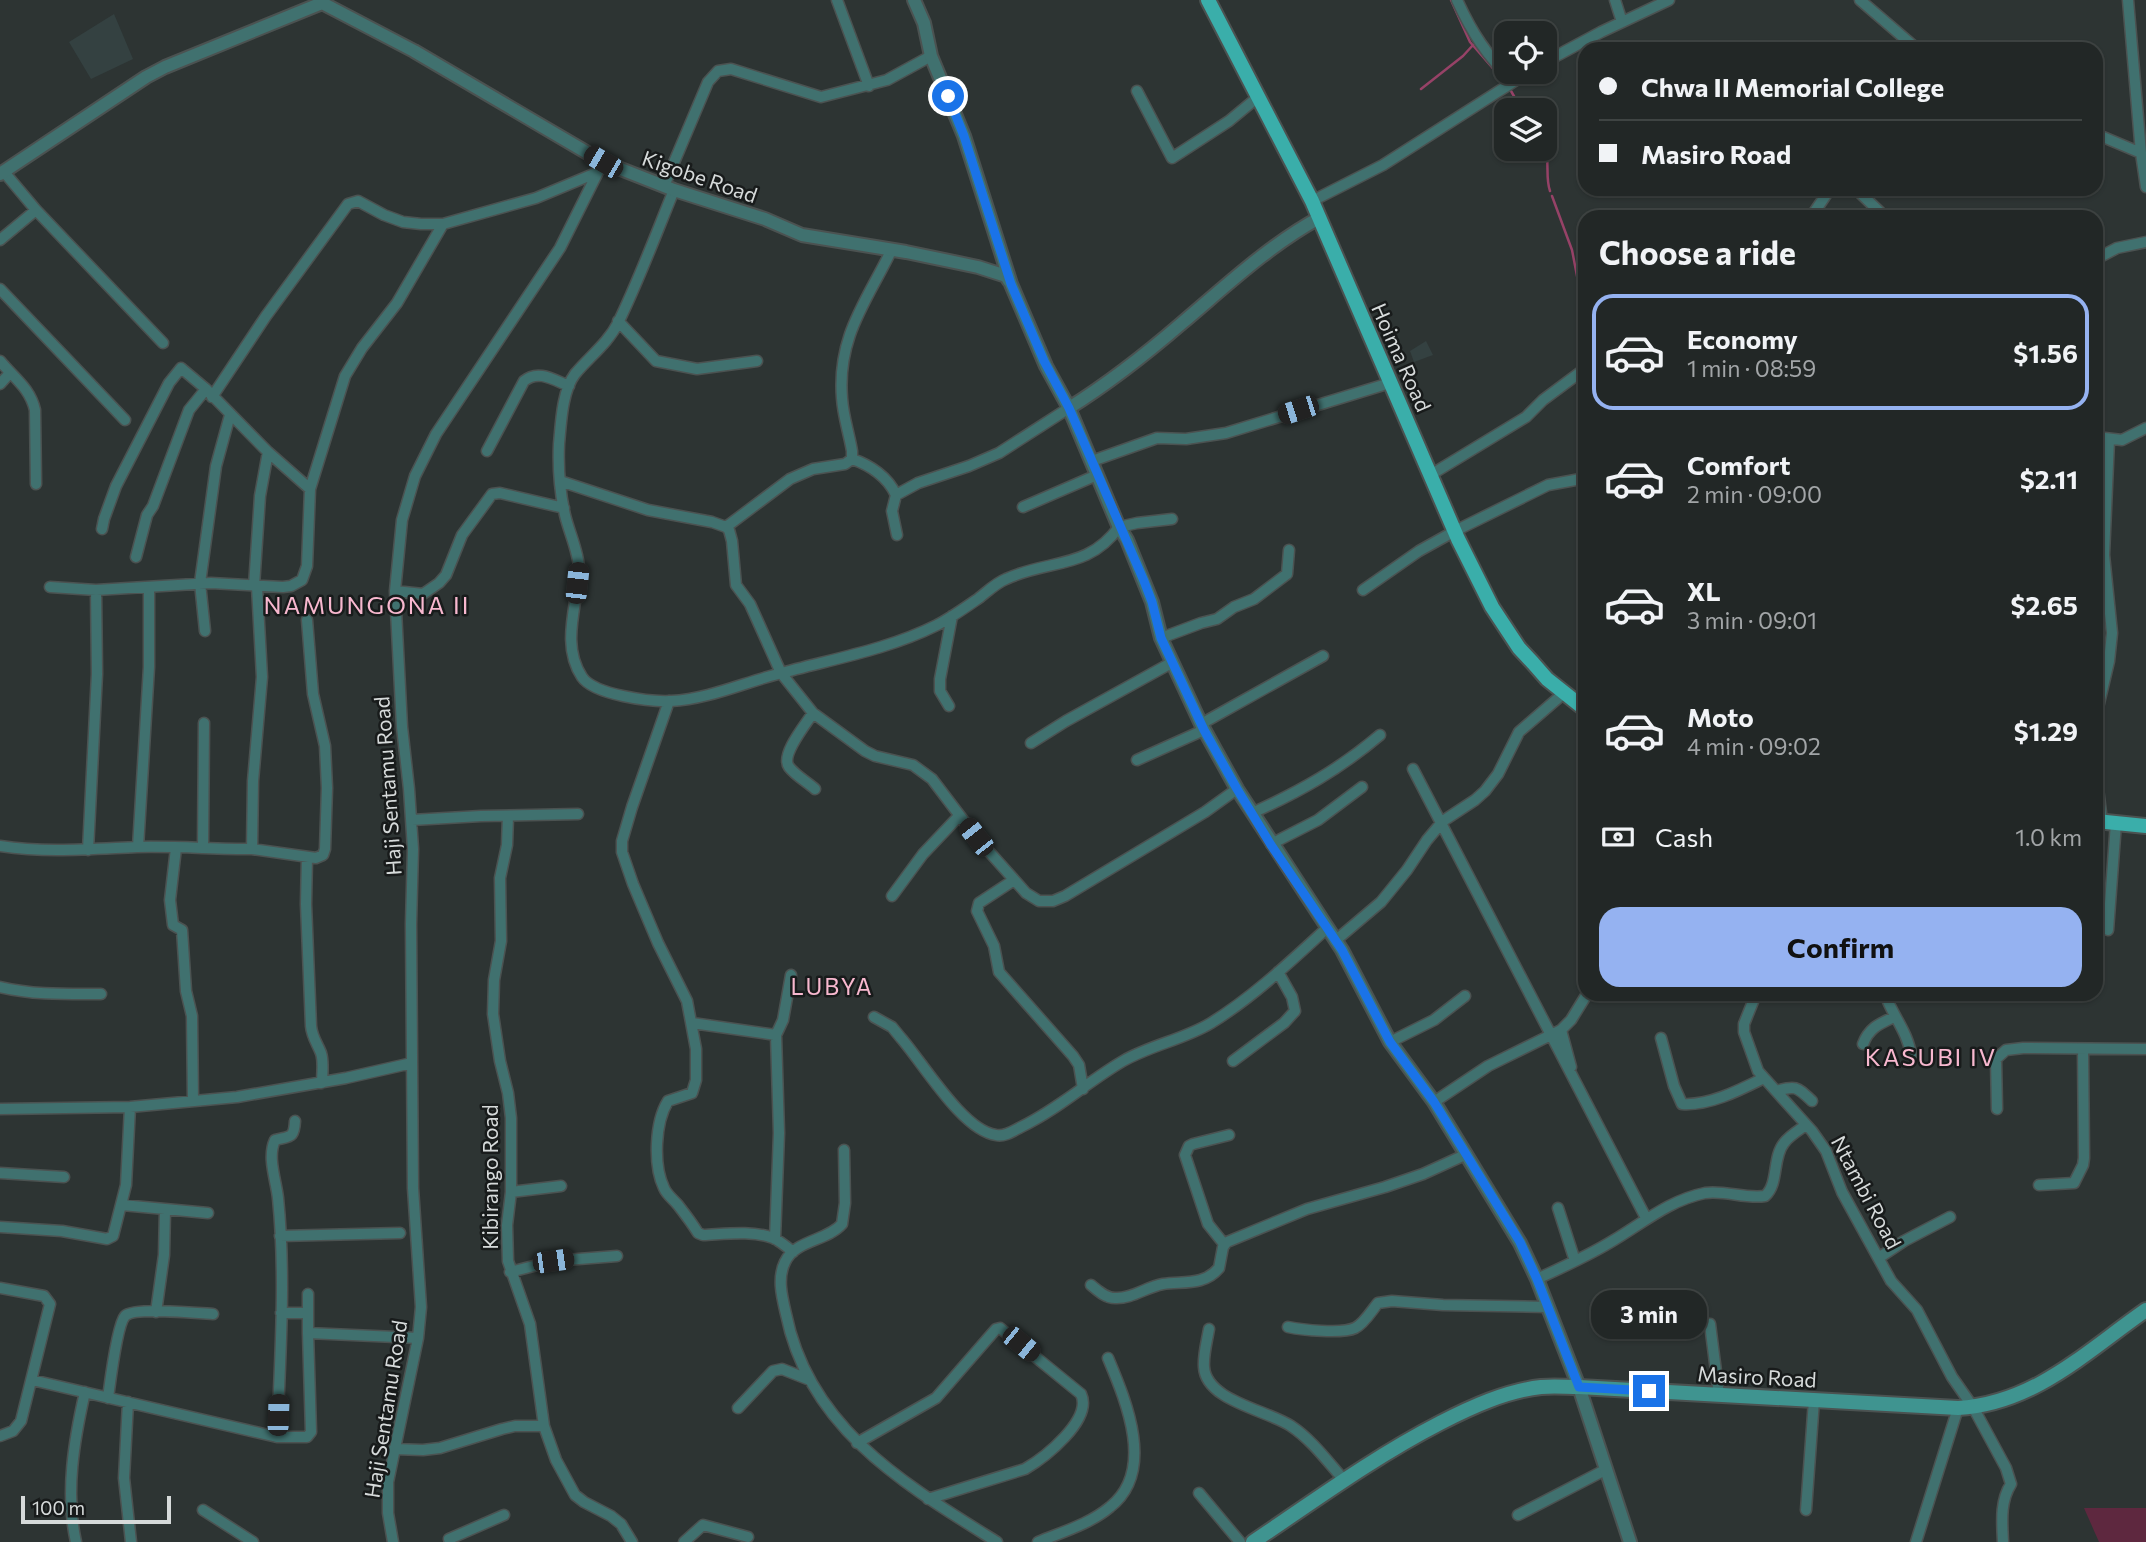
<!DOCTYPE html>
<html lang="en">
<head>
<meta charset="utf-8">
<style>
  :root { --surface:#222726; --page:#2e3332; --text:#f1f3f6; --muted:#a2a5a7; --line:#3f4443; --accent:#95b2f1 }
  body { margin:0; font-family:Commissioner,sans-serif; background:var(--page); color:var(--text); height:100vh; display:flex; flex-direction:column; font-size:26px; white-space:nowrap }
  * { box-sizing:border-box; margin:0 }
  p { font-size:23px; color:var(--muted) }
  .icon { flex:none; width:38px; height:38px; fill:none; stroke:currentColor; stroke-width:2; stroke-linecap:round; stroke-linejoin:round }
  .map { position:relative; flex:1; overflow:hidden }
  .details { position:absolute; left:1578px; top:210px; width:525px; height:791px; display:flex; flex-direction:column; background:var(--surface); border-radius:21px; box-shadow:0 2px 5px #0004,0 0 0 2px var(--line) }
  .details>* { flex:none }
  .banner { position:absolute; left:1578px; top:42px; width:525px; height:154px; border-radius:21px; box-shadow:0 2px 5px #0004,0 0 0 2px var(--line); display:grid; align-content:center; height:154px; padding:0 21px; background:var(--surface) }
  .tools { position:absolute; left:1494px; top:21px; display:grid; gap:14px }
  .tools a { display:grid; place-items:center; width:63px; height:63px; border-radius:14px; background:var(--surface); box-shadow:0 2px 5px #0004,0 0 0 2px var(--line); font-size:35px }
  .scale { position:absolute; left:21px; bottom:18px; width:150px; box-sizing:border-box; padding-left:7px; border:4px solid #d6dada; border-top:0; font-size:19px; line-height:24px; white-space:nowrap; color:#d6dada; -webkit-text-stroke:5px #181b1b; paint-order:stroke }
  .end { position:absolute; width:32px; height:32px; margin:-16px; border:9px solid #1a73e8; background:#fff; box-shadow:0 0 0 4px #fff }
  .from { border-radius:50% }
  .bubble { position:absolute; height:49px; border-radius:21px; background:var(--surface); box-shadow:0 2px 5px #0004,0 0 0 2px var(--line); font-size:23px; font-weight:700; line-height:49px; text-align:center }
  .car { position:absolute; width:21px; height:42px; margin:-21px -10px; border-radius:9px; box-shadow:0 0 5px 2px #0007; background:linear-gradient(#222 24%,#8ab4d8 0 40%,#222 0 76%,#8ab4d8 0 86%,#222 0) }
  .banner b { display:flex; align-items:center; gap:24px; height:66px; font-size:26px }
  .banner b+b { border-top:2px solid var(--line) }
  .banner i { width:18px; height:18px; background:var(--text) }
  ul { padding:0; list-style:none }
  li { display:flex; align-items:center; gap:21px; height:116px; margin:0 14px 10px; padding:0 7px; border:4px solid transparent; border-radius:21px }
  li div { flex:1 }
  li b { display:block; font-size:26px }
  li em { font-style:normal; font-weight:700 }
  li.on { border-color:var(--accent) }
  li>.icon { width:63px; height:63px; stroke-width:1.5 }
  h2 { padding:0 21px; font-size:32px; line-height:84px }
  .pay { display:flex; align-items:center; gap:18px; height:77px; padding:0 21px; font-size:26px }
  .pay p { margin-inline-start:auto }
  .button { display:flex; gap:14px; margin-top:auto; padding:14px 21px }
  .button a { flex:1; height:80px; border-radius:21px; background:var(--accent); color:#111; font-size:28px; font-weight:700; line-height:80px; text-align:center }
  .map>svg:first-child { display:block }
  .built { fill:#344141 }
  .green { fill:#5e283f }
  .lines { fill:none; stroke-linecap:round; stroke-linejoin:round }
  .stream { stroke:#964267; stroke-width:2.5 }
  .minor-casing { stroke:#4b5251; stroke-width:13 }
  .tertiary-casing { stroke:#4b5251; stroke-width:16 }
  .secondary-casing { stroke:#4b5251; stroke-width:18 }
  .primary-casing { stroke:#4b5251; stroke-width:18 }
  .minor { stroke:#40716f; stroke-width:10 }
  .tertiary { stroke:#40716f; stroke-width:12 }
  .secondary { stroke:#3f9490; stroke-width:14 }
  .primary { stroke:#3aaeaa; stroke-width:14 }
  .route { stroke:#1a73e8; stroke-width:9 }
  .labels { text-anchor:middle; dominant-baseline:central; stroke-width:5; stroke-linejoin:round; paint-order:stroke }
  .street-label { font-size:21px; fill:#d6dada; stroke:#181b1b }
  .neighbourhood-label { font-size:23px; letter-spacing:2px; fill:#f8b8cf; stroke:#181b1b }
  .quarter-label { font-size:24px; letter-spacing:2px; fill:#f8b8cf; stroke:#181b1b }
</style>
</head>
<body>
<div class="map">
<svg width="2146" height="1542" viewBox="0 0 2146 1542">
  <rect width="100%" height="100%" fill="#2d3433"/>
  <path class="built" d="M114 14 133 59 91 79 69 42Z
    M1426 341 1433 355 1414 362 1410 351Z"/>
  <path class="green" d="M2084 1508H2146V1542H2099Z"/>
  <g class="lines">
    <path class="stream" d="M1451 0 1470 42 1504 81
      M1421 89 1463 56 1473 45
      M1511 91 1522 110
      M1545 149C1550 163 1545 177 1550 191
      M1552 196 1572 250 1578 281 1586 295"/>
    <defs>
      <path id="minor" d="M837 0 869 86
        M1457 0C1472 33 1487 56 1513 81
        M1615 0 1622 22
        M1860 0 1917 49
        M2128 0 2141 153 2146 187
        M1545 62 1601 32 1669 0
        M1137 91 1172 158 1229 121 1258 97
        M2096 134 2141 153
        M4 172 36 210 163 343
        M664 186 708 82 718 71 731 69 821 97 887 80 931 56
        M1856 189 1885 217
        M674 190C656 234 639 280 618 323 608 343 589 357 575 374 562 391 561 423 559 444 558 467 560 493 565 515 569 532 579 553 579 569 578 604 560 644 582 677 594 695 651 702 671 701 708 699 743 683 778 674 832 659 887 650 937 625 952 617 966 607 979 598 988 591 996 583 1006 579 1049 559 1088 570 1119 527L1137 523 1172 519
        M1312 201 1383 165 1529 72
        M1811 217 1830 189
        M0 240 36 210
        M2096 259 2117 248 2146 242
        M0 289 125 420
        M618 321 656 361 697 369 757 361
        M0 361C14 378 30 388 35 410L36 484
        M0 384 10 373
        M212 397 266 316 348 204 358 201 384 215 403 222 421 224H443L536 198 596 173
        M2096 437 2122 440 2146 428
        M487 451 524 381C538 369 554 380 569 386
        M852 459C870 465 888 477 896 495
        M1092 461 1157 438 1186 439 1226 433 1390 383
        M1432 474 1526 417 1543 400 1586 368
        M560 481 648 510 712 522 726 527 729 530 732 541 736 585 750 604 781 673 813 713 865 751 875 756 913 765 932 779 976 837 1026 893 1039 901H1053L1065 896 1205 812 1237 789
        M1023 507 1097 475
        M726 527 790 479 813 469 845 464 852 459V451C849 433 843 416 842 398 837 336 867 301 892 249
        M102 529 104 519 116 486 169 383 181 368 206 389 268 452 310 489
        M897 535 892 511 896 495 918 483 969 466 999 453 1069 408
        M136 557 147 515 153 506 189 410 206 389
        M254 586 260 496 268 452
        M50 587 96 590 211 583 283 587 291 586 302 580 307 566 310 489 345 376 362 348 397 303 443 224
        M1363 590 1419 551 1455 531 1548 485 1586 478
        M395 591 423 594 439 583 446 575 462 535 492 494 500 493 564 508
        M205 631 200 583 216 466 230 415
        M1161 638 1201 623 1217 619 1234 607 1254 599 1287 574 1289 550
        M669 701 632 807 622 841V852L633 884 658 943 687 1001 696 1049V1080L692 1093 668 1101C655 1122 653 1165 664 1188 667 1195 673 1199 678 1205 685 1214 692 1223 698 1233L703 1235C725 1234 752 1230 773 1238 780 1241 787 1247 793 1252
        M949 706 940 691V679L952 616
        M813 713C806 724 780 755 789 767 795 775 807 782 815 789
        M2096 716 2109 661 2112 633 2104 555 2109 440
        M1201 724 1323 656
        M1031 743 1066 721 1173 662
        M1137 760 1204 730
        M1413 769 1646 1218
        M2096 772 2102 821
        M1252 813C1299 792 1340 769 1380 735
        M508 816 507 845 500 878 501 941 494 980 493 1014 500 1061 508 1093 511 1118V1192L507 1225 508 1261 530 1324 544 1426 556 1460 575 1495 584 1502 611 1516 621 1524 632 1542
        M412 820 481 816 578 814
        M1271 844 1318 820 1362 787
        M0 846C45 853 91 849 137 847 175 846 213 849 252 849L253 781 262 677 257 587
        M138 847 149 667V587
        M176 848 170 900 173 925 182 930 186 991 192 1016 193 1101
        M203 848 204 723
        M252 849 316 858 323 855 325 849 327 788 325 746 313 694 307 620
        M88 850 97 674 96 590
        M307 857 306 904 311 1026C312 1037 317 1043 321 1053 324 1062 322 1074 322 1083
        M1014 880 979 903 977 911 994 946 999 972 1073 1056 1079 1065 1083 1089
        M892 896 923 854 959 816
        M1586 926V927
        M2108 930 2116 823
        M1335 941 1381 902 1407 870 1427 840 1443 821 1475 800 1485 791 1498 774 1519 732 1564 693
        M0 987C33 995 67 994 101 994
        M1756 994 1744 1024V1032L1758 1071 1812 1131 1826 1151 1842 1192 1891 1281 1917 1310 1952 1377 1973 1407 2006 1468 2011 1484C2000 1501 2002 1522 2003 1542
        M1885 994C1892 1015 1908 1032 1911 1055
        M874 1017 892 1027 901 1038C923 1063 963 1131 996 1135 1005 1137 1013 1131 1021 1127 1060 1108 1087 1082 1123 1061 1151 1045 1185 1039 1211 1023 1253 997 1290 962 1326 929
        M692 1023 776 1035
        M1561 1030 1571 1067
        M1661 1038 1674 1086 1682 1104C1709 1106 1740 1090 1764 1078
        M1390 1042 1434 1020 1465 996
        M1863 1044C1869 1028 1879 1024 1894 1017
        M1233 1061 1284 1023 1295 1011 1292 997 1278 972
        M1776 1091C1796 1085 1797 1087 1812 1101
        M1434 1102 1488 1066 1561 1030 1571 1020 1587 994
        M0 1109 130 1107 237 1097 346 1078 412 1063
        M1997 1109 1996 1059 2006 1050 2023 1048 2146 1049
        M844 1150 845 1203 842 1224C827 1241 795 1240 785 1262 777 1278 782 1297 786 1314 809 1429 906 1485 997 1542
        M0 1173 64 1177
        M2039 1185 2074 1183 2083 1165 2084 1158 2083 1049
        M511 1192 561 1186
        M122 1205 208 1213
        M1558 1208 1575 1261
        M0 1227 62 1231 107 1239 113 1236 126 1185 130 1107
        M280 1236 400 1233
        M775 1239 779 1133 776 1035 783 1020 791 975
        M1224 1244 1208 1224 1185 1155 1189 1146 1193 1144 1229 1135
        M1880 1257 1904 1241 1950 1217
        M510 1272 553 1261 617 1256
        M1537 1279C1563 1267 1590 1255 1614 1240 1644 1222 1670 1200 1705 1193 1725 1190 1745 1199 1765 1196 1779 1184 1772 1158 1784 1143 1789 1136 1799 1130 1806 1125
        M1091 1285C1098 1291 1106 1298 1115 1298 1132 1299 1146 1287 1163 1284 1183 1281 1204 1286 1219 1268L1223 1247 1227 1242 1307 1209 1385 1187 1423 1174 1467 1154
        M0 1288 44 1296 50 1304 21 1421 13 1431 0 1436
        M308 1294V1333
        M156 1312 164 1255 165 1210
        M281 1313H308
        M1710 1324 1719 1395
        M1288 1327C1302 1330 1342 1334 1355 1328 1364 1324 1372 1310 1378 1303L1392 1301 1443 1305 1547 1307
        M1209 1329C1207 1341 1203 1355 1204 1367 1206 1401 1267 1410 1291 1426 1312 1440 1327 1461 1344 1480
        M32 1380 277 1437H307L311 1432 308 1333 418 1338
        M108 1398C110 1383 117 1325 125 1316 134 1307 198 1313 213 1314
        M128 1402 124 1478 131 1542
        M738 1408 773 1371 782 1369 810 1380
        M277 1437C280 1358 286 1278 278 1198 276 1180 267 1157 275 1140 290 1136 294 1139 295 1121
        M857 1443 936 1398 996 1329 1000 1328 1081 1394C1093 1420 1044 1458 1025 1469L928 1499
        M394 1449 423 1450 440 1448 502 1429 515 1426H544
        M1199 1493 1240 1542
        M203 1510 253 1542
        M1806 1510 1814 1400
        M1518 1515 1605 1470
        M76 1542C65 1493 74 1440 85 1392
        M393 1542 388 1513V1482L418 1338 421 1307 413 1188 411 924 413 849 409 789 402 727 395 591 402 520 415 476 436 434 560 248 603 162
        M450 1542 449 1539 504 1515
        M684 1542 703 1525 748 1537
        M1038 1542C1062 1532 1090 1524 1110 1507 1156 1471 1126 1401 1108 1358
        M1916 1542 1958 1408"/>
      <path id="tertiary" d="M914 0 924 23 931 56 964 136 1011 284 1046 366 1069 408 1118 525 1127 540 1152 602 1161 638 1201 724 1237 789 1342 950 1390 1042 1434 1102 1520 1243 1537 1279 1579 1387 1630 1542
        M0 174 146 77 165 67 322 3 414 51 603 162 674 190 765 219 802 235 906 252 978 267 1006 276 1009 281
        M1069 408C1109 383 1146 354 1182 323 1226 286 1268 246 1319 218"/>
      <path id="secondary" d="M1253 1542C1314 1501 1374 1457 1440 1423 1471 1407 1506 1391 1541 1387 1554 1386 1566 1387 1579 1387L1958 1408C2034 1404 2087 1351 2146 1310"/>
      <path id="primary" d="M1208 0 1312 201 1458 539 1492 607 1519 648 1533 663 1547 679 1586 710
        M2096 821 2146 826"/>
    </defs>
    <use href="#minor" class="minor-casing"/>
    <use href="#tertiary" class="tertiary-casing"/>
    <use href="#secondary" class="secondary-casing"/>
    <use href="#primary" class="primary-casing"/>
    <use href="#minor" class="minor"/>
    <use href="#tertiary" class="tertiary"/>
    <use href="#secondary" class="secondary"/>
    <use href="#primary" class="primary"/>
  </g>
  <g class="lines">
    <path class="route" d="M948 96 964 136 1011 284 1044 361 1069 408 1144 581 1152 602 1161 638 1204 730 1237 789 1271 845 1342 950 1390 1042 1434 1102 1520 1242 1537 1279 1579 1387 1649 1391"/>
  </g>
  <g class="labels">
    <g class="street-label">
      <text transform="translate(700 176) rotate(19)">Kigobe Road</text>
      <text transform="translate(1402 357) rotate(66)">Hoima Road</text>
      <text transform="translate(387 786) rotate(-94)">Haji Sentamu Road</text>
      <text transform="translate(489 1177) rotate(-90)">Kibirango Road</text>
      <text transform="translate(1867 1192) rotate(62)">Ntambi Road</text>
      <text transform="translate(1757 1376) rotate(3)">Masiro Road</text>
      <text transform="translate(385 1409) rotate(-81)">Haji Sentamu Road</text>
    </g>
    <g class="neighbourhood-label">
      <text x="832" y="986">LUBYA</text>
    </g>
    <g class="quarter-label">
      <text x="367" y="604">NAMUNGONA II</text>
      <text x="1931" y="1056">KASUBI IV</text>
    </g>
  </g>
</svg>
<div class="tools">
<a><svg class="icon" aria-label="locate" viewBox="0 0 24 24"><circle cx="12" cy="12" r="6"/><path d="M12 2v4M12 18v4M2 12h4M18 12h4"/></svg></a>
<a><svg class="icon" aria-label="layers" viewBox="0 0 24 24"><path d="M12 4l9 5-9 5-9-5zM3 14l9 5 9-5"/></svg></a>
</div>
<div class="scale">100 m</div>
<i class="end from" style="left:948px;top:96px"></i>
<i class="end" style="left:1649px;top:1391px"></i>
<div class="bubble" style="left:1591px;top:1290px;width:116px">3 min</div>
<i class="car" style="left:603px;top:162px;rotate:300deg"></i>
<i class="car" style="left:1298px;top:410px;rotate:252deg"></i>
<i class="car" style="left:577px;top:583px;rotate:6deg"></i>
<i class="car" style="left:976px;top:837px;rotate:322deg"></i>
<i class="car" style="left:553px;top:1261px;rotate:82deg"></i>
<i class="car" style="left:1021px;top:1344px;rotate:129deg"></i>
<i class="car" style="left:278px;top:1415px;rotate:2deg"></i>
<div class="banner">
<b><i class="from"></i>Chwa II Memorial College</b>
<b><i></i>Masiro Road</b>
</div>
<section class="details">
<h2>Choose a ride</h2>
<ul>
<li class="on"><svg class="icon" aria-label="car" viewBox="0 0 24 24"><path d="M5 17H2v-5l4-1 3-4h7l3 4 3 1v5h-3M9 17h6M6 11h13"/><circle cx="7" cy="17" r="2"/><circle cx="17" cy="17" r="2"/></svg><div><b>Economy</b><p>1 min · 08:59</p></div><em>$1.56</em></li>
<li><svg class="icon" aria-label="car" viewBox="0 0 24 24"><path d="M5 17H2v-5l4-1 3-4h7l3 4 3 1v5h-3M9 17h6M6 11h13"/><circle cx="7" cy="17" r="2"/><circle cx="17" cy="17" r="2"/></svg><div><b>Comfort</b><p>2 min · 09:00</p></div><em>$2.11</em></li>
<li><svg class="icon" aria-label="car" viewBox="0 0 24 24"><path d="M5 17H2v-5l4-1 3-4h7l3 4 3 1v5h-3M9 17h6M6 11h13"/><circle cx="7" cy="17" r="2"/><circle cx="17" cy="17" r="2"/></svg><div><b>XL</b><p>3 min · 09:01</p></div><em>$2.65</em></li>
<li><svg class="icon" aria-label="car" viewBox="0 0 24 24"><path d="M5 17H2v-5l4-1 3-4h7l3 4 3 1v5h-3M9 17h6M6 11h13"/><circle cx="7" cy="17" r="2"/><circle cx="17" cy="17" r="2"/></svg><div><b>Moto</b><p>4 min · 09:02</p></div><em>$1.29</em></li>
</ul>
<div class="pay"><svg class="icon" aria-label="cash" viewBox="0 0 24 24"><path d="M3 7h18v10H3z"/><circle cx="12" cy="12" r="2"/></svg>Cash<p>1.0 km</p></div>
<div class="button"><a>Confirm</a></div>
</section>
</div>
</body>
</html>
